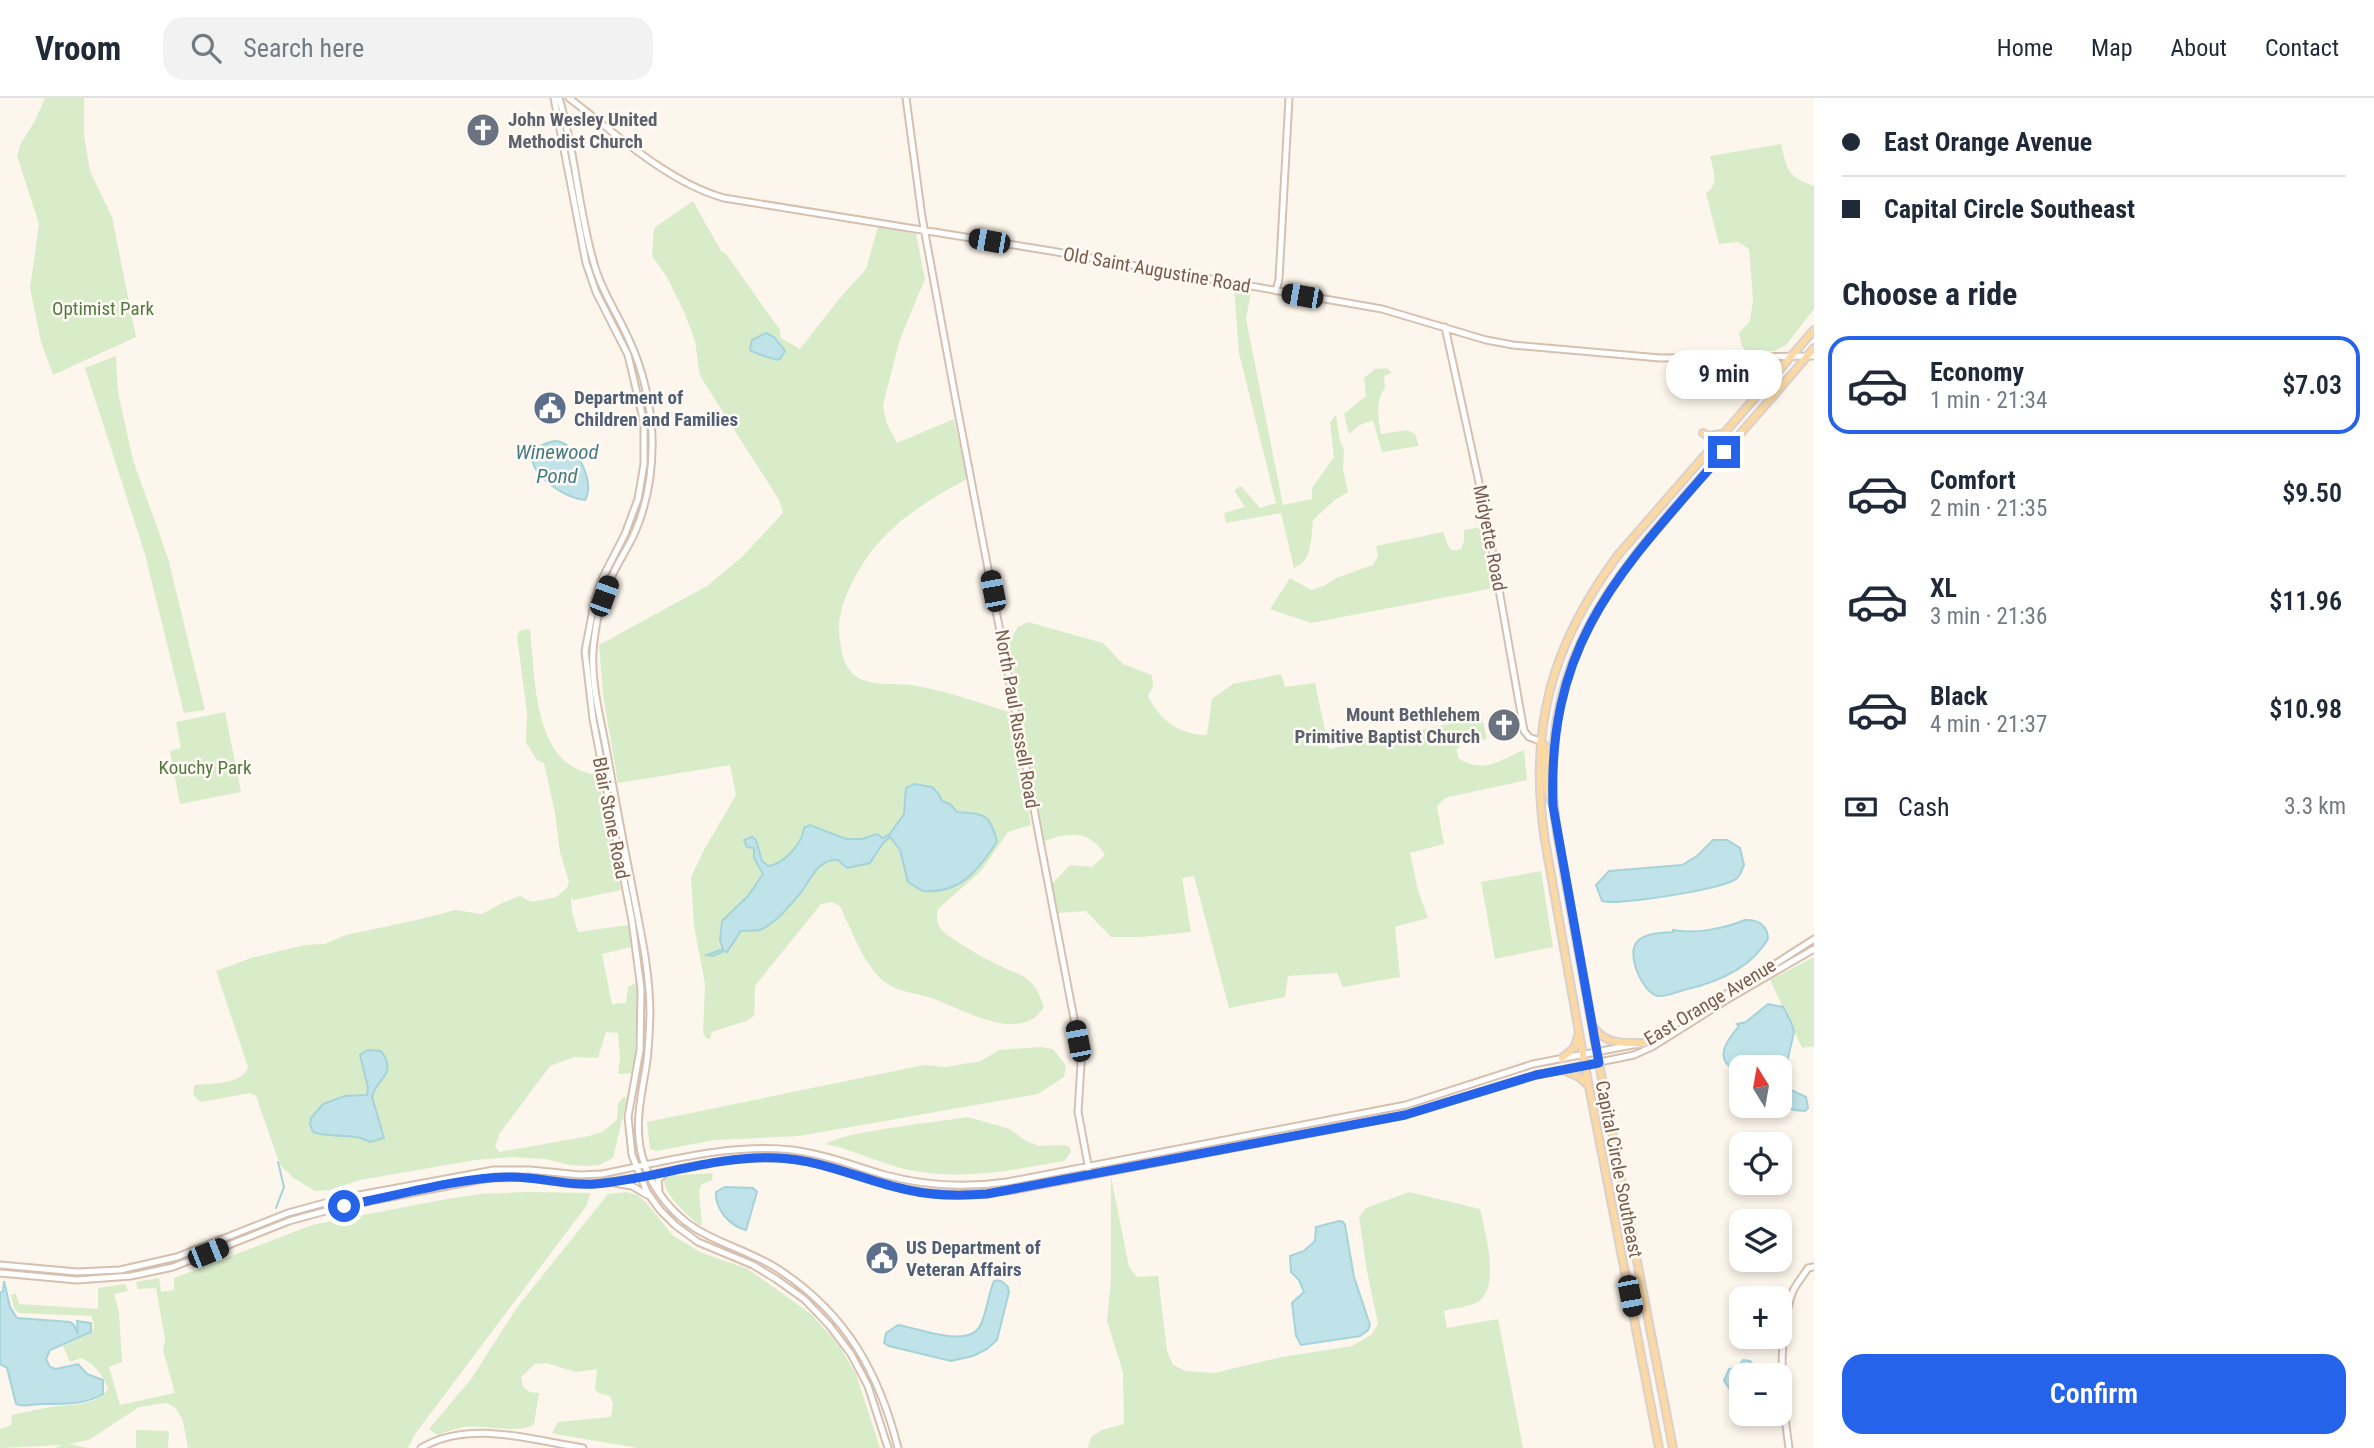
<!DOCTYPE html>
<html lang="en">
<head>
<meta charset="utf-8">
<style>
  :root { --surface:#fff; --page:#f2f2f3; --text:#1f2937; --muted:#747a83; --line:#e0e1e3; --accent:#2563eb }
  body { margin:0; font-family:"Roboto Condensed",sans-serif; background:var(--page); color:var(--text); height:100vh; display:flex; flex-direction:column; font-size:26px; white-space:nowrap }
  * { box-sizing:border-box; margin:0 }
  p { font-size:23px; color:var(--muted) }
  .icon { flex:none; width:38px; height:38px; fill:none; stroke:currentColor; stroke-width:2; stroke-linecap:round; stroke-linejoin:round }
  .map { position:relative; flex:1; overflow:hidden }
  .drawer { display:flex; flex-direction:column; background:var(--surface); width:560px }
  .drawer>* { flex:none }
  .guide { display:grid; align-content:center; height:154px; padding:0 28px; background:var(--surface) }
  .needle { width:46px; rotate:349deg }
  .fabs { position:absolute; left:1729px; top:957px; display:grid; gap:14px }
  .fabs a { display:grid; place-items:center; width:63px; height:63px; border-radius:14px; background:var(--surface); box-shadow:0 4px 10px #0003; font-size:35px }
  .end { position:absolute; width:32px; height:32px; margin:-16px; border:9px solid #2563eb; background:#fff; box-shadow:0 0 0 4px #fff }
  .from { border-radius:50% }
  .bubble { position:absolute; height:49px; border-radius:21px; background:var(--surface); box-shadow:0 4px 10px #0003; font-size:23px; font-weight:600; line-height:49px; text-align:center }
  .car { position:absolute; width:21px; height:42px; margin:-21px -10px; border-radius:9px; box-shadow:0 0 5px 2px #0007; background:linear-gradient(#222 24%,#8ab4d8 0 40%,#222 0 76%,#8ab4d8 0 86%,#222 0) }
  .guide b { display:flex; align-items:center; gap:24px; height:66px; font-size:26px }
  .guide b+b { border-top:2px solid var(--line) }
  .guide i { width:18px; height:18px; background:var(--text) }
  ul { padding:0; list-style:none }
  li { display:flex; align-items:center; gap:21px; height:98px; margin:0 14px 10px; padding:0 14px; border:4px solid transparent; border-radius:21px }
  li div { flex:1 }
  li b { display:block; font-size:26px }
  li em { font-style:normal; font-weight:600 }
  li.selected { border-color:var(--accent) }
  li>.icon { width:63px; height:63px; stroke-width:1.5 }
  h2 { padding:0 28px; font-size:32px; line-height:84px }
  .pay { display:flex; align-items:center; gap:18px; height:77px; padding:0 28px; font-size:26px }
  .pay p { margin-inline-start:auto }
  .primary-button { display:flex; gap:14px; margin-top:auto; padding:14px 28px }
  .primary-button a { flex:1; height:80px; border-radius:21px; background:var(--accent); color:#fff; font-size:28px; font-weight:600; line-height:80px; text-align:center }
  header { display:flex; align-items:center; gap:42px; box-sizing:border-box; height:98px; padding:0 35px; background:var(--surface); border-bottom:2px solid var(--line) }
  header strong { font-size:33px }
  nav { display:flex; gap:38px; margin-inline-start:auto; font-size:24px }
  .search { width:490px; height:63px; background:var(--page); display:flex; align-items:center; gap:18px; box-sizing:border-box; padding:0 24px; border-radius:21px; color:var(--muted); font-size:26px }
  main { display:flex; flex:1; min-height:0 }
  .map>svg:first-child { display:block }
  .green { fill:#d8ecc9 }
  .water { fill:#bfe3e8; stroke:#a5d3da; stroke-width:2 }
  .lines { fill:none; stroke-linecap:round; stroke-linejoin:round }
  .stream { stroke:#a5d3da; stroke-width:2 }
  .secondary-casing { stroke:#d6c0b0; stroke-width:9 }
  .primary-casing { stroke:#dad1cd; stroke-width:10 }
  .secondary { stroke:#fff; stroke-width:5 }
  .primary { stroke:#fbd9a5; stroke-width:6 }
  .route { stroke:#2563eb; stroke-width:9 }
  .labels { text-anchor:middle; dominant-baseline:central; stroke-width:5; stroke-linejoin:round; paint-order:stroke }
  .worship-label { font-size:19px; font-weight:bold; fill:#5b616d; stroke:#fffaf3; text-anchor:start }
  .street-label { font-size:19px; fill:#7a5c4d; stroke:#fffaf3 }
  .park-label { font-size:19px; fill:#537a41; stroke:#fffaf3 }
  .service-label { font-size:19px; font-weight:bold; fill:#4e5e75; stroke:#fffaf3; text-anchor:start }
  .water-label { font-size:21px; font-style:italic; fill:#437c86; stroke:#fffaf3 }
</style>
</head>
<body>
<header>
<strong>Vroom</strong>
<div class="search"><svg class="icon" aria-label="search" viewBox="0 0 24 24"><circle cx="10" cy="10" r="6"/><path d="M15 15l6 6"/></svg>Search here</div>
<nav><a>Home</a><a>Map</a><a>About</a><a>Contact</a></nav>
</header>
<main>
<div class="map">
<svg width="1814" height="1350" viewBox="0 0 1814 1350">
  <rect width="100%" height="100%" fill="#fdf6ec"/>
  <path class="green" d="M45 0H84V37L90 73 112 119 136 239 53 277 41 244 30 190 39 126 17 58 20 47 35 23Z
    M1781 46C1787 71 1787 79 1814 88V211L1786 247 1774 253H1746L1742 248 1739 235 1750 223 1753 201 1749 151 1738 144 1719 146 1706 95C1720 86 1713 72 1710 58Z
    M693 103 721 153 726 156 780 232 781 240 800 251 839 201 866 171 878 129 916 136 925 181 900 241 883 307 886 324 897 345 954 321 967 381C917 408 876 434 851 487 841 507 836 526 841 548 843 563 848 576 863 582 877 588 896 585 911 587 944 592 977 604 1009 614L1031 727 1008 734 981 773 938 811C935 823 938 829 947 837 963 847 979 858 996 866 1024 880 1033 876 1044 909 1022 947 962 911 934 901 916 894 894 895 879 879 861 860 851 831 840 808L832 804 821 806 755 888 754 918 746 923 712 934 710 941H707L703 935 705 886 694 828 691 779 704 752 736 697 730 667 618 685 603 597 599 547 707 488 742 459 783 415 779 402 700 278 695 243 684 214 667 179 652 158 654 130Z
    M1234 189H1246L1251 194 1246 221 1283 407 1312 401V390L1334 359 1330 324 1336 317 1340 343 1344 352 1343 371 1348 394 1336 401 1313 422C1311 439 1313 463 1294 470L1281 415 1226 425 1224 415 1245 409 1234 392 1241 388 1260 410 1276 405 1239 255Z
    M116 258 118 294 133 362 168 460 205 612 184 615 145 456 85 270Z
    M1387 270 1392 275 1384 278 1385 290C1375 304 1378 319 1381 336L1407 332 1415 336 1419 348 1382 354 1373 322 1360 327 1349 336 1344 316 1366 298 1364 280 1375 271Z
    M1481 429 1494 490 1311 525 1270 511 1290 480 1311 492 1324 488 1336 480 1373 467 1378 458 1376 448 1443 434 1448 448 1453 453 1461 451 1464 443V432Z
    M1028 524 1103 545 1123 566 1152 577 1153 588 1148 598C1160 622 1179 637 1207 637L1212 601 1233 586 1281 576 1285 589 1315 585 1329 651 1482 619 1487 641 1461 646 1457 651 1458 660C1483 676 1499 663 1524 652L1527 682 1445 700 1437 708 1444 746 1410 755 1418 792 1428 820 1395 829 1400 879 1343 889 1337 875 1288 878 1285 899 1229 910 1194 778 1182 780 1191 834 1141 839H1111L1086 813 1058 815 1051 787 1070 767 1092 769 1105 757C1089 730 1067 735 1042 744L1021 628 1023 627 1009 544 1018 529Z
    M526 531 530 532C536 582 532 670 598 677L620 786 621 792 574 802 571 800 572 815 578 834 628 827 631 849 602 856 612 906 626 905 628 889 635 885 638 886 634 975 618 976 620 960 618 935 606 934 598 960 574 959 550 968 500 1035 495 1048 499 1054 589 1038 602 1034 617 1022 618 1006 622 1000 625 999 627 1001 613 1060 599 1067 586 1068 570 1067 546 1061 512 1059 475 1062 360 1082 330 1092 315 1093 294 1080 280 1067 256 998 250 995 201 1004 194 998 193 992 195 987C211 985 243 987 248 969L216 873 251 860 305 847 324 846 346 837 417 822 455 812 482 816 502 805 520 798 532 804 556 799 567 790 569 784 560 754 555 715 544 665 537 662 526 645 527 614 517 538 519 533Z
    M225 614 241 694 180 706 170 653 181 650 176 624Z
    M1541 773 1553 849 1495 861 1481 784Z
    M1814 859V948L1802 950 1770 882Z
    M1041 949 1053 951 1066 968 1064 979 1038 996 799 1038 714 1042 657 1053 650 1051 647 1024 924 967 945 969 981 963 999 952Z
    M968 1019 1010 1031 1026 1043 1039 1048 1066 1047 1070 1050 1071 1054 1064 1063C1012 1072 961 1083 909 1072 881 1066 854 1052 826 1046 845 1033 940 1024 968 1019Z
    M713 1075 712 1082 702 1086 699 1093 702 1127H699C686 1115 665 1099 664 1081L668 1078Z
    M1111 1078 1129 1169 1137 1179 1158 1178 1167 1253 1173 1267 1186 1273 1214 1275 1282 1259 1352 1248 1371 1237 1378 1226 1367 1173 1359 1119 1366 1110 1409 1094 1480 1111C1485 1133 1502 1192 1476 1205 1467 1209 1454 1210 1444 1213L1447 1230 1498 1221 1523 1350H1088L1091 1339 1102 1332 1124 1326 1123 1274 1107 1223 1111 1182Z
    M529 1094 590 1095 587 1107 415 1336 408 1350H188L183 1323 176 1310 166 1305 139 1309 89 1342 69 1346 88 1350H55L63 1347 0 1350V1331L11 1327 12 1317C25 1314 38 1311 51 1309 71 1306 96 1309 108 1291 102 1276 96 1267 81 1260L70 1264 63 1248 92 1235 94 1226 91 1218 19 1215 14 1210 11 1197 16 1196 19 1206 98 1211V1190L125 1186 128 1193 114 1196 119 1214 122 1264 109 1269 120 1307 175 1295 163 1252 165 1241 156 1190 138 1191 136 1184 159 1180 161 1194 174 1192V1180L312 1127 441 1102 480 1096Z
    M626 1094 637 1097 647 1105 672 1137 700 1154 748 1171 811 1216 838 1246 856 1276 880 1350H638L561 1337 552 1335 558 1324 611 1319 613 1306 610 1298 598 1295 595 1291 597 1271 576 1274 546 1265 535 1266 521 1279 523 1289 530 1294 539 1295 534 1326C518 1337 484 1326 463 1329 454 1331 445 1334 437 1337L429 1331 471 1281 518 1208 608 1096Z
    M136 1332 169 1333 168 1350H136Z"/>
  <path class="water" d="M766 235 774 239 785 253 780 261 777 262C771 260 753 255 750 252L752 242Z
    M555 343C576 343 596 385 585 402 555 399 502 354 555 343Z
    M914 686 932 689 938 695 942 703 950 706 957 714C984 716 990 715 997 744 978 772 961 796 923 793L908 784 900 752 890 739 883 745 870 765 847 770 838 762C817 760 810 784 799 797 789 808 776 825 762 831 756 834 748 832 741 833L727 854 724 853 713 858 707 857 723 851 720 842 722 823 748 798 763 776 754 760V750L747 749 744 742 752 739 756 742 762 763 768 768C784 766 802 746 804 730L810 727 846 741H862L877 736 883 740 890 736 904 716 906 690Z
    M1713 742H1727L1740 750 1744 767C1742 772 1740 778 1736 781 1723 791 1617 808 1602 803L1596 787 1609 773 1682 767 1697 758Z
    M1745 822C1758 821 1768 828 1768 841 1750 872 1715 885 1684 892 1676 894 1666 899 1658 898 1642 895 1626 855 1637 844 1644 835 1662 835 1673 834V832C1695 836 1723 831 1745 822Z
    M1768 906 1783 909 1791 924 1794 934 1788 960 1791 992 1806 999 1808 1010 1805 1013 1794 1012 1780 1005V970L1733 971C1713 958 1729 941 1739 928L1737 926 1746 924Z
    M368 952 381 953C399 977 375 981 372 999L384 1040 370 1044C354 1034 331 1041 313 1034L310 1026 311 1020 323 1006 345 998 367 997 368 990 360 957Z
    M725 1089 753 1090 757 1094 746 1132C730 1128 715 1112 716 1094Z
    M1339 1123 1343 1124 1345 1127 1354 1179 1370 1227 1368 1232 1360 1238 1301 1247 1296 1238 1292 1205 1304 1194 1299 1182 1291 1174 1290 1158 1304 1153 1315 1143 1316 1129Z
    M4 1183 10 1209 17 1220 70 1224 74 1227 78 1236 77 1223 91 1225V1234L50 1252 46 1261 50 1269 56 1271 78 1266 87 1276 103 1282V1296C85 1307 63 1306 43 1306 34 1305 25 1310 16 1306L7 1270 0 1266V1195L3 1193Z
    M994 1183C1001 1181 1004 1185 1008 1189L1009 1194 997 1242 987 1251 973 1258 951 1263 889 1248 884 1245 886 1235 898 1227C919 1230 970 1252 981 1226 987 1213 988 1197 994 1183Z
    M1743 1262 1750 1263 1762 1277 1741 1278V1297L1731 1293 1724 1283 1729 1271 1737 1270Z"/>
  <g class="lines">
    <path class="stream" d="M276 1110 284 1089 278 1064"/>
    <defs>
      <path id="secondary" d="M554 0 586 165 596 194 628 257 644 325V366L638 401 625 436 603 479 595 501 585 553 593 621 632 823 641 891 640 952 628 1019 632 1057 647 1094 660 1112 675 1127 698 1144 753 1167 776 1181 804 1201 829 1227 851 1256 868 1288 888 1350
        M559 0C576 55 578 114 595 169 603 196 619 218 630 244 643 272 651 307 652 338 653 371 648 404 635 434 628 450 618 464 611 480 600 503 595 528 593 553 591 585 600 618 606 650 614 694 622 739 631 783 639 827 650 871 650 917 649 934 649 952 646 969 641 999 634 1028 642 1058 651 1092 676 1122 707 1137 732 1150 758 1157 781 1173 847 1217 879 1275 898 1350
        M569 0C615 35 669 85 724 100L1051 153 1382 211 1486 242 1513 247 1660 260 1814 258
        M906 0 922 119 955 298 1080 952 1081 966 1078 1014 1089 1072
        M1276 193 1279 181 1289 0
        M1445 229 1485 412 1524 633 1529 639 1540 643
        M614 1085 632 1088 647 1097
        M659 1092 658 1082 666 1074
        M0 1167 77 1174 120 1172 177 1159 288 1115 343 1100 494 1072H530L580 1077 602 1076C663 1064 729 1045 792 1052 824 1056 854 1068 885 1077 925 1088 966 1090 1007 1084L1406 1007 1533 966 1643 945 1758 877 1814 841
        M0 1175 77 1182 131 1178 173 1169 289 1123 344 1108 489 1080 524 1079 572 1086H594C656 1080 715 1057 778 1060 818 1062 854 1078 892 1088 933 1099 973 1098 1014 1092L1405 1017 1536 977 1634 957 1652 949 1733 898 1814 851
        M421 1350C469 1321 531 1342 583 1350
        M1789 1350C1782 1303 1776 1239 1793 1193 1797 1185 1803 1178 1808 1170L1813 1169"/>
      <path id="primary" d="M1767 259 1773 267V277
        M1703 335 1708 338 1721 336
        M1540 643 1546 649V689L1551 703
        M1594 930C1607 947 1624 945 1643 945
        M1562 960 1574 950 1579 935
        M1563 972 1579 979 1588 987
        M1659 1350 1585 968 1545 743C1528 631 1551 547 1618 457L1814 232
        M1673 1350 1597 955 1558 741C1532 576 1602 490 1706 374 1743 333 1779 292 1814 250"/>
    </defs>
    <use href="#secondary" class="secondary-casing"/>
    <use href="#primary" class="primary-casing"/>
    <use href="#secondary" class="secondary"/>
    <use href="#primary" class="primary"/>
  </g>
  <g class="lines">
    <path class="route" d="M344 1108C396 1098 456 1080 508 1079 537 1078 565 1088 594 1086 656 1081 715 1057 778 1060 824 1062 864 1083 908 1092 934 1098 961 1098 987 1096L1405 1017 1536 977 1599 965 1553 708C1547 540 1623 471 1724 354"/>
  </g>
  <defs>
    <symbol id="church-disc" viewBox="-11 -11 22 22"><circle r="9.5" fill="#6b7280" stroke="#fffaf3"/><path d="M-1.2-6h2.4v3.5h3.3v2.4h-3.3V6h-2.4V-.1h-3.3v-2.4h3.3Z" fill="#fff"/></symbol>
    <symbol id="civic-disc" viewBox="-11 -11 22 22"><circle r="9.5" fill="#5c6f8a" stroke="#fffaf3"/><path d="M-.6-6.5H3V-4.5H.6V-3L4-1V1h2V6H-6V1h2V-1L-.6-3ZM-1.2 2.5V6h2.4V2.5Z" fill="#fff"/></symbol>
  </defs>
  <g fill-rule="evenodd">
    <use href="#church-disc" x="464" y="13" width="38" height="38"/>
    <use href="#civic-disc" x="531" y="291" width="38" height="38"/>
    <use href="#church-disc" x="1485" y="608" width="38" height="38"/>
    <use href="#civic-disc" x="863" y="1141" width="38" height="38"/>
  </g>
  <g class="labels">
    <g class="worship-label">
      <text x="508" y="21">John Wesley United<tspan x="508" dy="22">Methodist Church</tspan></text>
      <text x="1480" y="616" text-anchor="end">Mount Bethlehem<tspan x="1480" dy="22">Primitive Baptist Church</tspan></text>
    </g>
    <g class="street-label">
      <text transform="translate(1157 172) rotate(10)">Old Saint Augustine Road</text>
      <text transform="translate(1490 440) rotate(79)">Midyette Road</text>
      <text transform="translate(1017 621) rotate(80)">North Paul Russell Road</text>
      <text transform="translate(611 720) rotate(79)">Blair Stone Road</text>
      <text transform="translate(1710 904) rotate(-31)">East Orange Avenue</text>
      <text transform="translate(1619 1071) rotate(79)">Capital Circle Southeast</text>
    </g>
    <g class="park-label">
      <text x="103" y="210">Optimist Park</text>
      <text x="205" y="669">Kouchy Park</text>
    </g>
    <g class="service-label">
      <text x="574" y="299">Department of<tspan x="574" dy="22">Children and Families</tspan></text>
      <text x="906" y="1149">US Department of<tspan x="906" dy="22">Veteran Affairs</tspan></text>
    </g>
    <g class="water-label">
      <text x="557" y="354">Winewood<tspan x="557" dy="24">Pond</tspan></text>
    </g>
  </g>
</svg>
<div class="fabs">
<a><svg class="needle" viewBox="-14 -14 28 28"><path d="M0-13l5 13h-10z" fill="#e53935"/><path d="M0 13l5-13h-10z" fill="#747a83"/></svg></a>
<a><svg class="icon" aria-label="locate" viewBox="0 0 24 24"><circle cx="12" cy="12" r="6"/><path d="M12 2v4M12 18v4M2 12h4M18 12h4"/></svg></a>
<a><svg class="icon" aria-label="layers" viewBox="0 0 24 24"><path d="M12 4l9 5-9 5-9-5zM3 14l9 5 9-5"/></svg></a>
<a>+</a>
<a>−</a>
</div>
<i class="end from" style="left:344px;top:1108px"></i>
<i class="end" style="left:1724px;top:354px"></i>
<div class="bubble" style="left:1666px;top:252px;width:116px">9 min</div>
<i class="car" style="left:989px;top:143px;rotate:280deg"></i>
<i class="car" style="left:1302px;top:198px;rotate:280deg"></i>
<i class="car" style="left:993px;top:493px;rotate:349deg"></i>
<i class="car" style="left:604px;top:498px;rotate:20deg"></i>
<i class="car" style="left:1078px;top:943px;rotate:349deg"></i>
<i class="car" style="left:208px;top:1155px;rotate:68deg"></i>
<i class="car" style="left:1630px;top:1198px;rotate:169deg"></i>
</div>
<section class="drawer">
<div class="guide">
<b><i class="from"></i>East Orange Avenue</b>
<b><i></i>Capital Circle Southeast</b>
</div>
<h2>Choose a ride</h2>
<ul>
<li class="selected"><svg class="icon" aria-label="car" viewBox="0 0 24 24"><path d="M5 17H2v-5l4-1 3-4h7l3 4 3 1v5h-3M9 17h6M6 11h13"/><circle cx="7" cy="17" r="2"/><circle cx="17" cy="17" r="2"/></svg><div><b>Economy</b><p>1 min · 21:34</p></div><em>$7.03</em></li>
<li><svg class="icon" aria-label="car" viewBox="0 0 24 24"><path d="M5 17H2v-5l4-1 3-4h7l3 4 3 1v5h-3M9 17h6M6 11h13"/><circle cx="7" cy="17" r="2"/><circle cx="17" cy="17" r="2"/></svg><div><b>Comfort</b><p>2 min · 21:35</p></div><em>$9.50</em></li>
<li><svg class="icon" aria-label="car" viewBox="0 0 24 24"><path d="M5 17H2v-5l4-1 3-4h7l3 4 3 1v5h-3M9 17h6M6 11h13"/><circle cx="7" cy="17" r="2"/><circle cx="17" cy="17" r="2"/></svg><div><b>XL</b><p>3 min · 21:36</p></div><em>$11.96</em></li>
<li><svg class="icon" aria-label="car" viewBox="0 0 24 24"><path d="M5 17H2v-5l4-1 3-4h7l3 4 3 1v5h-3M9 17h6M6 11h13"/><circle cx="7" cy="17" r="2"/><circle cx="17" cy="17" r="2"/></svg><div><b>Black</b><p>4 min · 21:37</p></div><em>$10.98</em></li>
</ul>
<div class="pay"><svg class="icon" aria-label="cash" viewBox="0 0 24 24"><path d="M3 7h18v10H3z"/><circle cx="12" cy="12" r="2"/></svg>Cash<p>3.3 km</p></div>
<div class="primary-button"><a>Confirm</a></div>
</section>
</main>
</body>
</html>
